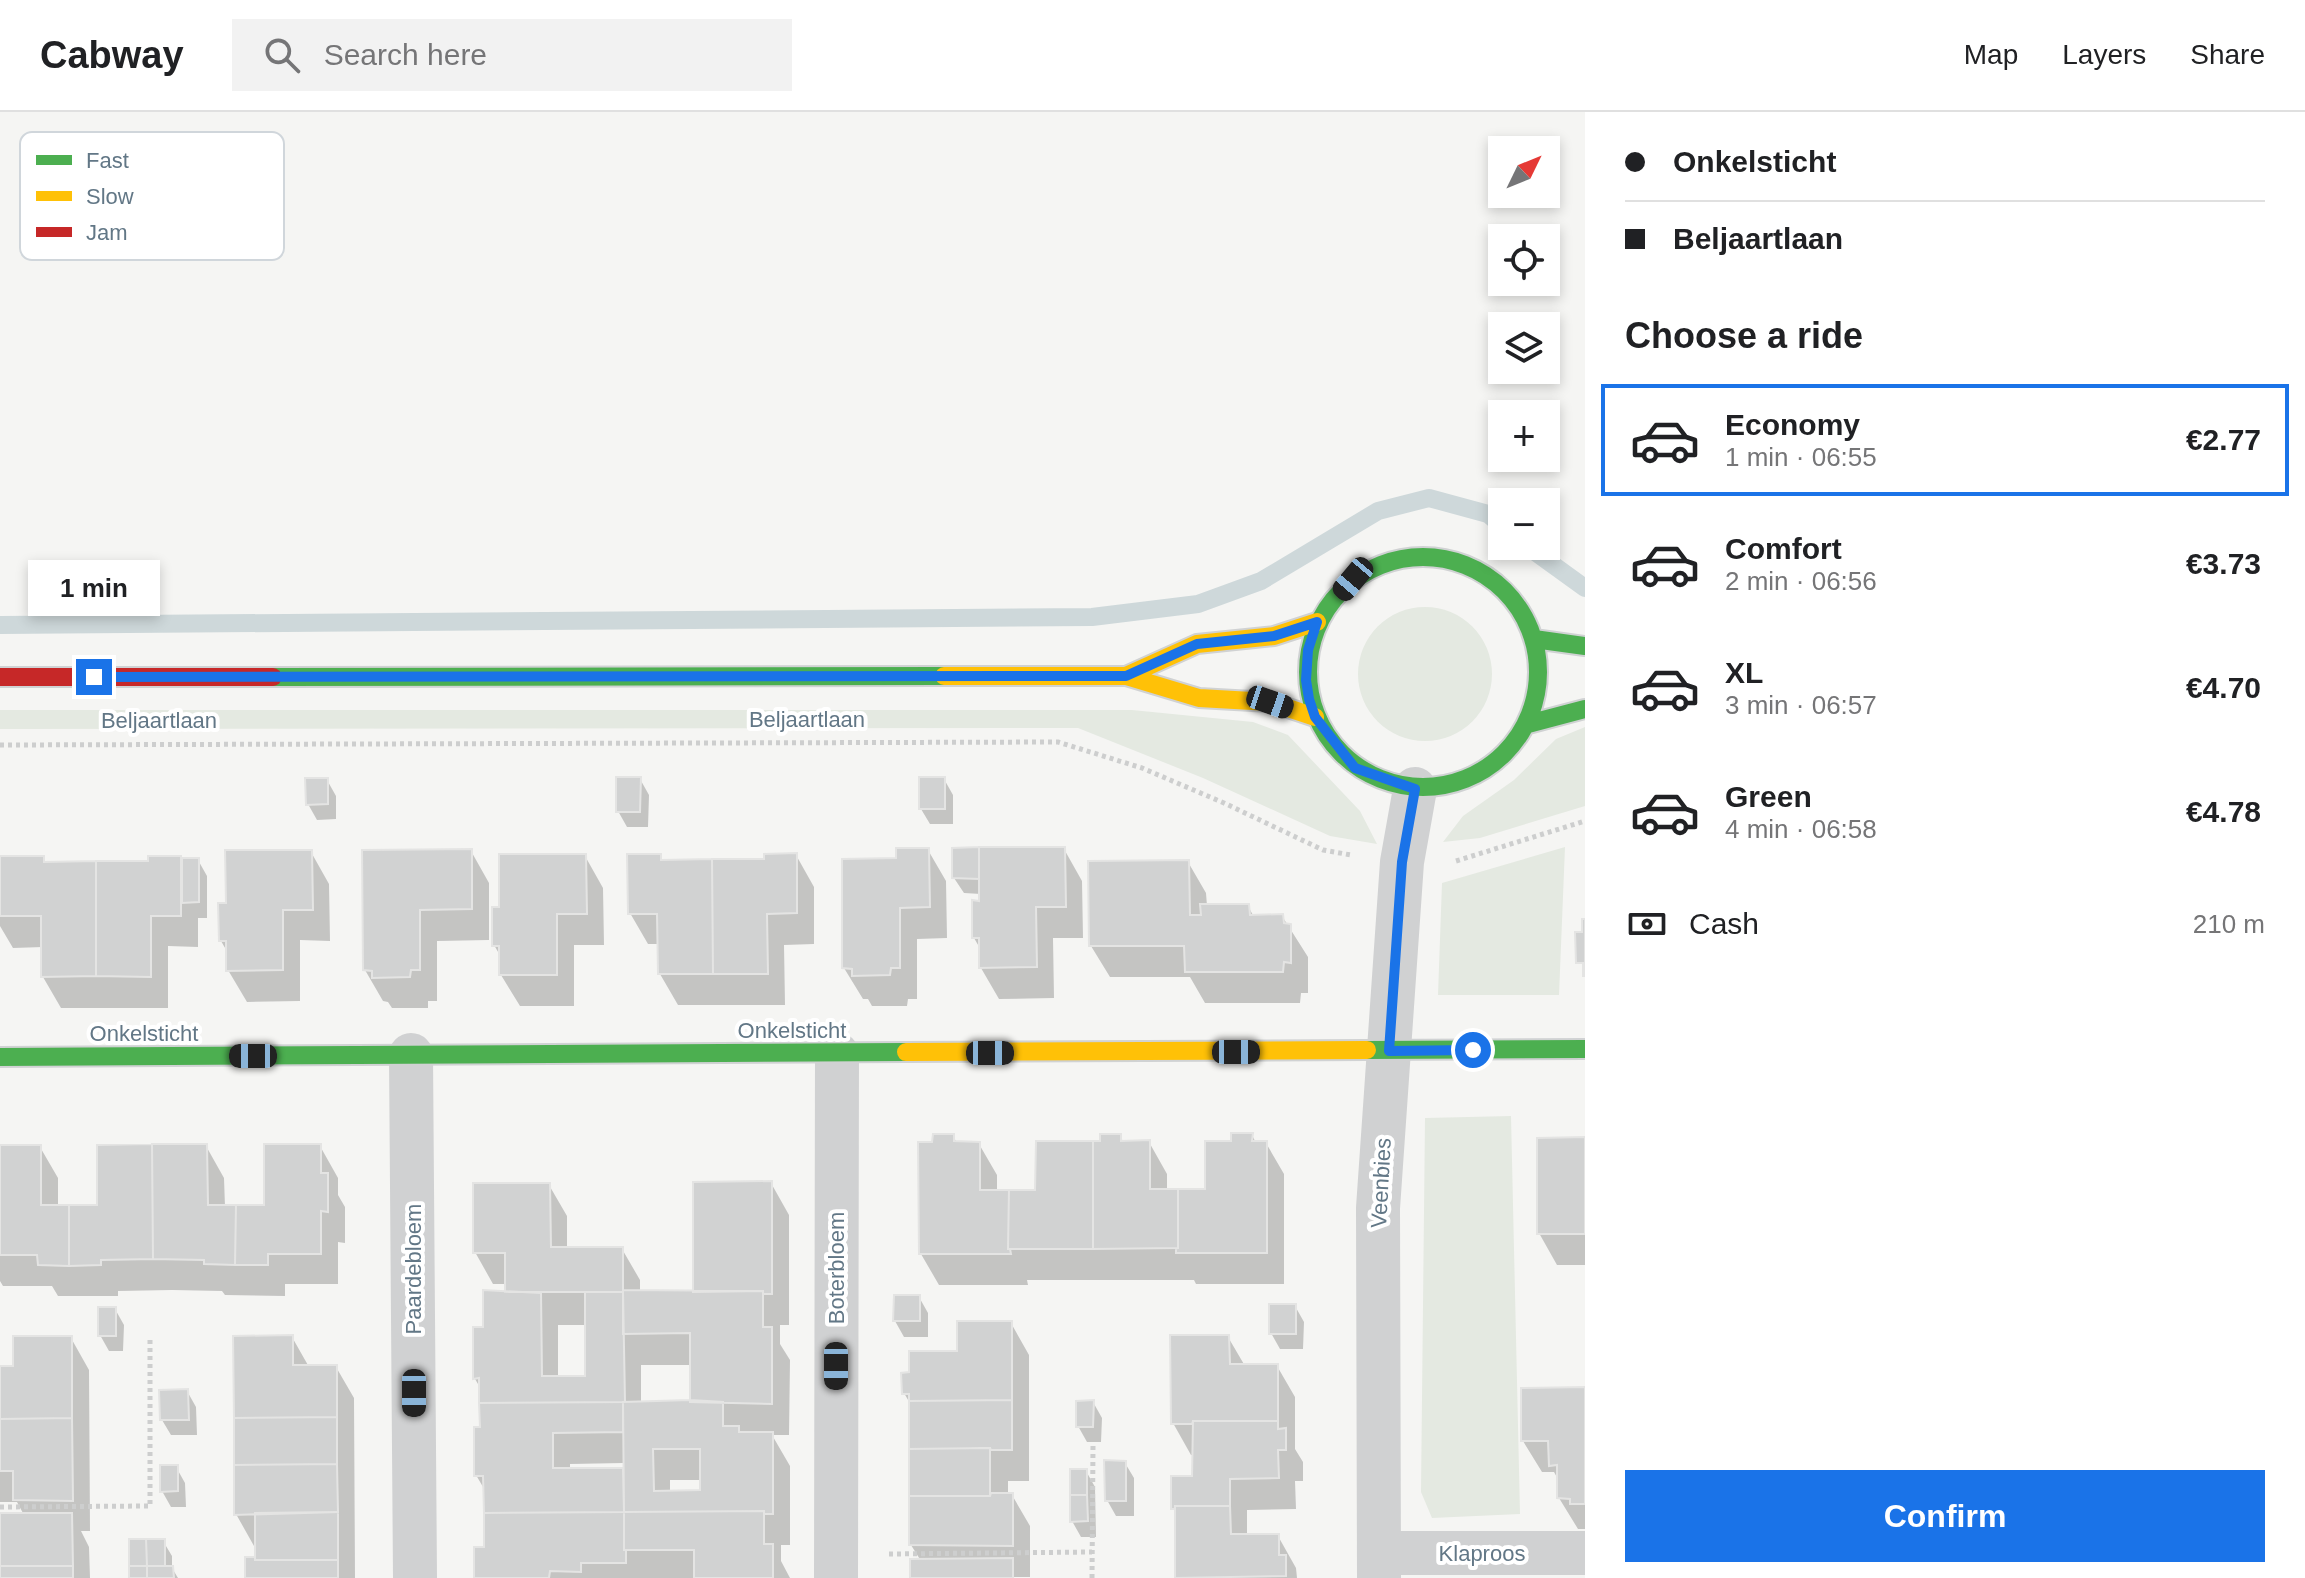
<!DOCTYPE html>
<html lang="en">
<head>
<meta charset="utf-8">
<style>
  :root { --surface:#fff; --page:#f2f2f2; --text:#202124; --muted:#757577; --line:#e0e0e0; --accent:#1a73e8 }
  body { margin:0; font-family:Helvetica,sans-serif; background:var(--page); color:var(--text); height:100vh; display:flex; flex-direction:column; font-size:30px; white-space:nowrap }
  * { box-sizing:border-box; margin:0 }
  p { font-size:26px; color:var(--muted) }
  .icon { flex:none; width:44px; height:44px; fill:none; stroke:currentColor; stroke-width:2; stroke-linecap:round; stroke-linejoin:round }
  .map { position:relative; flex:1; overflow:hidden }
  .drawer { display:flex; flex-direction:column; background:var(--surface); width:720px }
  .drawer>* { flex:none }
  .banner { display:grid; align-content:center; height:176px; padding:0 40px; background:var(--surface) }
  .needle { width:52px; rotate:47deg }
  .controls { position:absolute; left:1488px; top:24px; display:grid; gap:16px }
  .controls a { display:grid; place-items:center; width:72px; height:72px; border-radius:0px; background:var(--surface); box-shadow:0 4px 12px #0003; font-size:40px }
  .end { position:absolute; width:36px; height:36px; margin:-18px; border:10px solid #1a73e8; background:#fff; box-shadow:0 0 0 4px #fff }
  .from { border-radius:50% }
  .bubble { position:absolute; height:56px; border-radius:0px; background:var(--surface); box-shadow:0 4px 12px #0003; font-size:26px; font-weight:800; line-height:56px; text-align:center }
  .car { position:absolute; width:24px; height:48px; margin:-24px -12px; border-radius:10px; box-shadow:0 0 6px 2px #0007; background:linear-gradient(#222 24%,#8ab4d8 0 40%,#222 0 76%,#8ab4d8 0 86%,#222 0) }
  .banner b { display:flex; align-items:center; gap:28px; height:76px; font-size:30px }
  .banner b+b { border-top:2px solid var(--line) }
  .banner i { width:20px; height:20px; background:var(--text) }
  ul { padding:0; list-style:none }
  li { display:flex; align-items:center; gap:24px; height:112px; margin:0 16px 12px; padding:0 24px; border:4px solid transparent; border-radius:0px }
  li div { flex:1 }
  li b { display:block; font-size:30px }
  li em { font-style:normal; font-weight:800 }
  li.active { border-color:var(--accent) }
  li>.icon { width:72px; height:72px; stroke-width:1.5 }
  h2 { padding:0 40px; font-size:36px; line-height:96px }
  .pay { display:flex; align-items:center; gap:20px; height:88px; padding:0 40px; font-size:30px }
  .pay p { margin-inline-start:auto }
  .button { display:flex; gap:16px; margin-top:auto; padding:16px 40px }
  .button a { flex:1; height:92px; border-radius:0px; background:var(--accent); color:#fff; font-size:32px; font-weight:800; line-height:92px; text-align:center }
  header { display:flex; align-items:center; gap:48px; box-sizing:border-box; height:112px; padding:0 40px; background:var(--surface); border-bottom:2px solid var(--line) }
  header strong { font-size:38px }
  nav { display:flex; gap:44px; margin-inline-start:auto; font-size:28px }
  .search { width:560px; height:72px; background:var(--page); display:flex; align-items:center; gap:20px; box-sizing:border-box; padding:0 28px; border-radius:0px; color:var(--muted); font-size:30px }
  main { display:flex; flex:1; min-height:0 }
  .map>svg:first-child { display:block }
  .green { fill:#e4e9e1 }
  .shadow { fill:#0003; fill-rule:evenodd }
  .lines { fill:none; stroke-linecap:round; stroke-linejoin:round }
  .stream { stroke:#ced8da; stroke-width:18 }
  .building { fill:#d1d2d2; stroke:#e4e4e3; stroke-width:2; fill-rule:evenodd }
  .fast-casing { stroke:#d0d2d3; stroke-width:22 }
  .slow-casing { stroke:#d0d2d3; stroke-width:22 }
  .jam-casing { stroke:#d0d2d3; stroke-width:22 }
  .path { stroke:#cdcece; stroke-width:5; stroke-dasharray:4 4; stroke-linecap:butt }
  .street { stroke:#d0d1d2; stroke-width:44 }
  .fast { stroke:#4caf50; stroke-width:18 }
  .slow { stroke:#ffc107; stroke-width:18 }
  .jam { stroke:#c62828; stroke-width:18 }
  .route { stroke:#1a73e8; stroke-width:10 }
  .labels { text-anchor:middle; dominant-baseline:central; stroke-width:8; stroke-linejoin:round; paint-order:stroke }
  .street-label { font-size:22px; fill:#627786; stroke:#fff }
  .key { fill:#fff; stroke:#d0d6db; stroke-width:2 }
  .key-label { font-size:22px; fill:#627786 }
</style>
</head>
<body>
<header>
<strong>Cabway</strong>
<div class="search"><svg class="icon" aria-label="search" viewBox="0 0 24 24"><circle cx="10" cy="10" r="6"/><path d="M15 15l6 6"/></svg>Search here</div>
<nav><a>Map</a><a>Layers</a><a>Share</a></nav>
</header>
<main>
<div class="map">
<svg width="1585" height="1466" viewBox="0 0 1585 1466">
  <rect width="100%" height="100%" fill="#f5f5f3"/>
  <path class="green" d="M1358 562a67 67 0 1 1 134 0a67 67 0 1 1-134 0Z
    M0 598H1132L1253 610 1288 623 1360 699 1377 732 1330 724 1203 666 1078 616 0 617Z
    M1585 615V694L1480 726 1443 730 1463 704 1514 668 1556 627Z
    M1565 735 1559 883H1438L1442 771Z
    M1511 1004 1520 1402 1432 1406 1421 1380 1425 1006Z"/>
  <path class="shadow" d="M640 667 649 683 648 715H627L618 699Z
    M944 667 953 683V712H930L921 697Z
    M327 668 336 684V707L317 708 308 692Z
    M1064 737 1082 769 1083 826H1053L1054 886 999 887 981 856V838L974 826 981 782 964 781 954 766Z
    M928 738 946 769 947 826 917 827V887H908L907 894H872L868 887H863L844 856Z
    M471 739 489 771V828L437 829V889H428V896H392L388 890 383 889 365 858Z
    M311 740 329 772 330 829 300 828V889L247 890 228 858V841L221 829 228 793Z
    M796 743 814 775V832L784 833 785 893H678L660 862V832H648L630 801 660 744 663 750 767 749Z
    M585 744 603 776 604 833H574V894H520L501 863V845L494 833 501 797Z
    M0 746H42L45 752 150 751 180 746 181 748H198L207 764V806H198V835L168 834V896H61L43 865V835L13 836 0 814Z
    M1188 750 1206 781 1207 794H1248L1254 805 1282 804 1308 845V881H1301L1300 891H1205L1190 865H1110L1091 834Z
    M1252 1023 1256 1031H1266L1284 1062V1172H1196L1194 1168H1027L1028 1173H939L921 1142 934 1032 953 1024 957 1031 979 1032 997 1063V1080H1038L1102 1031 1120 1024 1124 1031 1149 1030 1167 1062V1079H1207L1233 1031Z
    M1585 1027V1153H1557L1539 1121Z
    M206 1034 224 1066 225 1095H266L320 1034 338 1066V1083L345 1095V1131L338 1130V1172H285V1184L225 1183 222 1179 172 1178 118 1179V1184H58L52 1174H3L0 1169V1035H40L58 1066V1095H99Z
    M771 1071 789 1103V1213H780V1232L790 1248 789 1323H772L790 1354V1433H781V1449L790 1466H476L486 1437V1380L476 1363 482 1318 481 1277 475 1267V1217H485L506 1180V1172H493L475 1140 549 1073 567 1104V1137H622L640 1168V1180H695ZM558 1213H587V1266H558ZM641 1253H692V1290L641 1291ZM624 1351V1358H570V1352ZM670 1368H702V1380L670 1381Z
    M919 1185 928 1201V1225H904L895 1209Z
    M1295 1194 1304 1210 1303 1237H1280L1271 1221Z
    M115 1197 124 1213 123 1239H109L100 1223Z
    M1011 1211 1029 1243V1369H1008V1383H1012L1030 1414V1465L912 1466 921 1449 911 1433V1293L904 1281 959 1241Z
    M292 1225 309 1255H336L354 1286 355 1466H247L257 1447V1434H254L236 1402Z
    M1228 1225 1245 1254H1277L1295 1285V1337L1303 1350V1369H1295L1296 1397 1247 1398V1424H1278L1296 1456 1297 1466H1177V1404L1173 1396 1194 1366V1343H1191L1173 1311Z
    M71 1226 89 1258 90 1419H81L89 1435 90 1466H0V1403H24L17 1390H0V1256H15Z
    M1585 1277V1417H1578L1559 1386V1369L1554 1360H1542L1523 1329Z
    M187 1279 196 1295 197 1323H171L162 1308Z
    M1093 1290 1102 1306 1101 1330H1087L1078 1314Z
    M1125 1351 1134 1366V1404H1116L1107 1388Z
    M176 1355 185 1371 186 1395H171L162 1379Z
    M1086 1359 1095 1375 1096 1425H1081L1072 1409Z
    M163 1429 172 1444V1456L178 1466H132Z"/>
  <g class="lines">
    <path class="stream" d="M1527 434 1585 476
      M0 513 1092 505 1198 492 1261 469 1378 399 1429 386 1488 402 1502 414"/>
  </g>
  <path class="building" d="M616 665H641L640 700H616Z
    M919 665H945V697H919Z
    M305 666H328V692L306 693Z
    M979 735H1065L1066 795H1036L1037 855 979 856V826H972V788L979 789Z
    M979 735V767L952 766V736Z
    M896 736H929L930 795 900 796V856H891L890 863 852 864V857L842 856V747L896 746Z
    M472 737V797L420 798V858H411L410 865 372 866V859L363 858 362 738Z
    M225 738H312L313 798H283V858L226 859V829H219L218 791H226Z
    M797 741V801L767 802 768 862H713L712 747H764V742Z
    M499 742H586L587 802H557V863H499V834H492V795H499Z
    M627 742H661V748L712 747 713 862H658L657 802H628Z
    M0 744H44V750L96 749V864L41 865V804H0Z
    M148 744H181V804H151V865L96 864V749H148Z
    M182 746H199V790L182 791Z
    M1189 748 1190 803H1201L1200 792H1249L1250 803 1283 802 1284 811 1291 812V851L1284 850 1283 860H1185L1184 834H1089L1088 749Z
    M1582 807H1585V864H1583V851H1576L1575 820H1582Z
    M1231 1021H1253L1252 1029H1267V1141H1176V1137L1178 1136V1077H1205V1029H1231Z
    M933 1022H954V1029L980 1030V1078H1009L1008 1137H1010L1011 1142H919L918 1030H932Z
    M1100 1022H1121V1029L1150 1028V1077H1178V1136L1093 1137V1029H1100Z
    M1585 1025V1122H1537V1026Z
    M1036 1029H1093V1137H1008L1009 1078H1035Z
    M152 1032 153 1147 101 1148V1153L69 1154V1093H97V1033Z
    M152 1032H207L208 1093H236L235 1153 204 1152V1148L153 1147Z
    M264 1032H321V1061H328V1100L321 1099V1142H268V1153H235L236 1093H264Z
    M0 1033H41V1093H69V1154L38 1153 37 1143H0Z
    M772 1069V1182H763V1179L693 1180V1070Z
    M473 1071H550L551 1135H623V1180H505V1141H473Z
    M483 1178 541 1181 542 1264H585V1180H623L625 1290 479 1291V1266L473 1267V1215H483Z
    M623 1178 763 1179V1215H772V1292L690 1290V1221L623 1222Z
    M894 1183H920V1209H893Z
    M1269 1192H1296V1222H1269Z
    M98 1195H116V1224H98Z
    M957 1209H1012V1288L909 1289V1282H902L901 1261 909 1260V1239H957Z
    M293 1223V1253H337V1305L234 1306 233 1224Z
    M1170 1223H1229L1230 1252H1278V1309H1193L1192 1312H1171Z
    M13 1224H72V1306L0 1307V1254H13Z
    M1585 1275V1392H1570V1387L1557 1386V1353L1549 1354 1548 1329H1521V1276Z
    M188 1277 189 1308H160L159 1278Z
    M690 1288 723 1290V1314H739V1320H773V1402H764V1399L624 1400 623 1290ZM653 1337H700V1378L654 1379Z
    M1012 1288V1338H991L990 1336 909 1337V1289Z
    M1094 1288 1093 1315H1076V1289Z
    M623 1290V1320L553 1321V1356H623L624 1400 484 1401 483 1364H474V1315H480L479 1291Z
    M337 1305V1352L234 1353V1306Z
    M72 1306 73 1389 13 1388V1359H0V1307Z
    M1193 1309H1278V1317L1286 1316V1338H1278L1279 1366 1230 1367V1394H1175V1397H1171V1364H1192Z
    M990 1336V1384H909V1337Z
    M1104 1348 1126 1349V1389H1105Z
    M337 1352 338 1400 234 1403V1353Z
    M160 1353H178V1379L160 1380Z
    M1070 1357H1087V1383H1070Z
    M991 1381H1013V1434L909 1433V1384H990Z
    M1070 1383H1087L1088 1409 1070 1410Z
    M1175 1394H1230L1231 1422H1279V1443H1286V1464L1175 1466Z
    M764 1399V1432H773V1466H694V1438H624V1400Z
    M338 1400V1448H255V1401Z
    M624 1400V1438H626V1451H581V1460L550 1459 549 1466H474V1435H484V1401Z
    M0 1401H72L73 1454H0Z
    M129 1427H146L147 1454H129Z
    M146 1427H165V1454H147Z
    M245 1445H255V1448H338V1466H245Z
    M1013 1446V1466H910V1447Z
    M0 1454H73V1466H0Z
    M129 1454H147V1466H129Z
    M147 1454H173L174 1466H147Z"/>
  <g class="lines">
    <defs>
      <path id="fast" d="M1308 560a115 115 0 1 1 230 0a115 115 0 1 1-230 0Z
        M1534 527 1585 534
        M273 565 944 564
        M1528 612 1585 597
        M1367 938 1585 937
        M0 945 906 940"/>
      <path id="slow" d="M944 564H1126L1199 586 1270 590 1315 605
        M1126 564 1197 532 1274 524 1317 510
        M906 940 1367 938"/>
      <path id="jam" d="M0 565H273"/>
    </defs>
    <use href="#fast" class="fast-casing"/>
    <use href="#slow" class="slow-casing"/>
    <use href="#jam" class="jam-casing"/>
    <path class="path" d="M0 633 1058 630 1142 656 1224 691 1323 738 1351 743
      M1456 749 1585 709
      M0 1395 150 1394V1226
      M889 1442 1092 1440
      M1092 1466 1093 1334"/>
    <path class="street" d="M411 943 415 1466
      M1379 1441H1585
      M836 1466 837 942
      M1379 1466 1378 1096 1402 750 1415 677"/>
    <use href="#fast" class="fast"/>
    <use href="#slow" class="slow"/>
    <use href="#jam" class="jam"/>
  </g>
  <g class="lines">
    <path class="route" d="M94 565 1126 564 1197 532 1274 524 1317 510 1308 538 1306 568 1309 587 1315 605 1355 656 1415 677 1402 750 1389 939 1473 938"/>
  </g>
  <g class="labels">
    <g class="street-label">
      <text x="807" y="607">Beljaartlaan</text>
      <text x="159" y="608">Beljaartlaan</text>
      <text x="792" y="918">Onkelsticht</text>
      <text x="144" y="921">Onkelsticht</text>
      <text transform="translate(1381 1071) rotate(-87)">Veenbies</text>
      <text transform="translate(836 1156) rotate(-90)">Boterbloem</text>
      <text transform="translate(413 1157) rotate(-90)">Paardebloem</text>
      <text x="1482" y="1441">Klaproos</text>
    </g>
  </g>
  <rect x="20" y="20" width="264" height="128" rx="12" class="key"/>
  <rect x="36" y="43" width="36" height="10" fill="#4caf50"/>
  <rect x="36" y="79" width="36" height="10" fill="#ffc107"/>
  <rect x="36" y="115" width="36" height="10" fill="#c62828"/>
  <g class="key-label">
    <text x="86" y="56">Fast</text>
    <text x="86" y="92">Slow</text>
    <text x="86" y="128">Jam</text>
  </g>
</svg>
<div class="controls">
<a><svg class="needle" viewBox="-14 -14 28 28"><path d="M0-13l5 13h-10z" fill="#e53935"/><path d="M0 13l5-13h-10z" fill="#757577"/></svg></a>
<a><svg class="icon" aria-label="locate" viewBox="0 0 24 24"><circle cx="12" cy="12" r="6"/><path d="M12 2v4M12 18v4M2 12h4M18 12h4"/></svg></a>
<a><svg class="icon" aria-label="layers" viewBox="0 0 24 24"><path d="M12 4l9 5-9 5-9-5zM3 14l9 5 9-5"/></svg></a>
<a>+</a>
<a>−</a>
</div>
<i class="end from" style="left:1473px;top:938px"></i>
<i class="end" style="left:94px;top:565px"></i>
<div class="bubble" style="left:28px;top:448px;width:132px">1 min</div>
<i class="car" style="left:1353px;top:467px;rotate:220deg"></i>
<i class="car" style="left:1270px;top:590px;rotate:109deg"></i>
<i class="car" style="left:1236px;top:940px;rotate:90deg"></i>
<i class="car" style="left:990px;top:941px;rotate:90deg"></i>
<i class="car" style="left:253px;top:944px;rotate:270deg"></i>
<i class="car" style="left:836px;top:1254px;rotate:180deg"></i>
<i class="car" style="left:414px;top:1281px;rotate:180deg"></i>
</div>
<section class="drawer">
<div class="banner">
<b><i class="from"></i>Onkelsticht</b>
<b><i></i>Beljaartlaan</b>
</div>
<h2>Choose a ride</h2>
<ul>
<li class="active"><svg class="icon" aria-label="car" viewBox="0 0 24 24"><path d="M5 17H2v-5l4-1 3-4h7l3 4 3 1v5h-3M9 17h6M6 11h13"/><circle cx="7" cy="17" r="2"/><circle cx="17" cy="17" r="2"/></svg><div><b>Economy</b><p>1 min · 06:55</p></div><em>€2.77</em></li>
<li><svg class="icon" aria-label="car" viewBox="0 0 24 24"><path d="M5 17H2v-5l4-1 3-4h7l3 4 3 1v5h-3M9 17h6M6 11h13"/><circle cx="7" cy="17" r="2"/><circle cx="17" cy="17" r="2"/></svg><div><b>Comfort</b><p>2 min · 06:56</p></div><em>€3.73</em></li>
<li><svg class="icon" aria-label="car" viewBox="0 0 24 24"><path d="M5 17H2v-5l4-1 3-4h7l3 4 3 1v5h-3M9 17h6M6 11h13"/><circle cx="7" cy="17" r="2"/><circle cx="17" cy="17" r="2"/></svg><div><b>XL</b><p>3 min · 06:57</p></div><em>€4.70</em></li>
<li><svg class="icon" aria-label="car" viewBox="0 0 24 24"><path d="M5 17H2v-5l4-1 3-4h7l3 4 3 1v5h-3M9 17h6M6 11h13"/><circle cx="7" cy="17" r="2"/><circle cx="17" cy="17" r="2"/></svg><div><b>Green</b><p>4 min · 06:58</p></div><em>€4.78</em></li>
</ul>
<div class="pay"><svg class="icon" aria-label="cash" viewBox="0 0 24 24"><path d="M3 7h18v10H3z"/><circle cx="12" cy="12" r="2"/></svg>Cash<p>210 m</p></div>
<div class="button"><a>Confirm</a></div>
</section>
</main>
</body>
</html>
